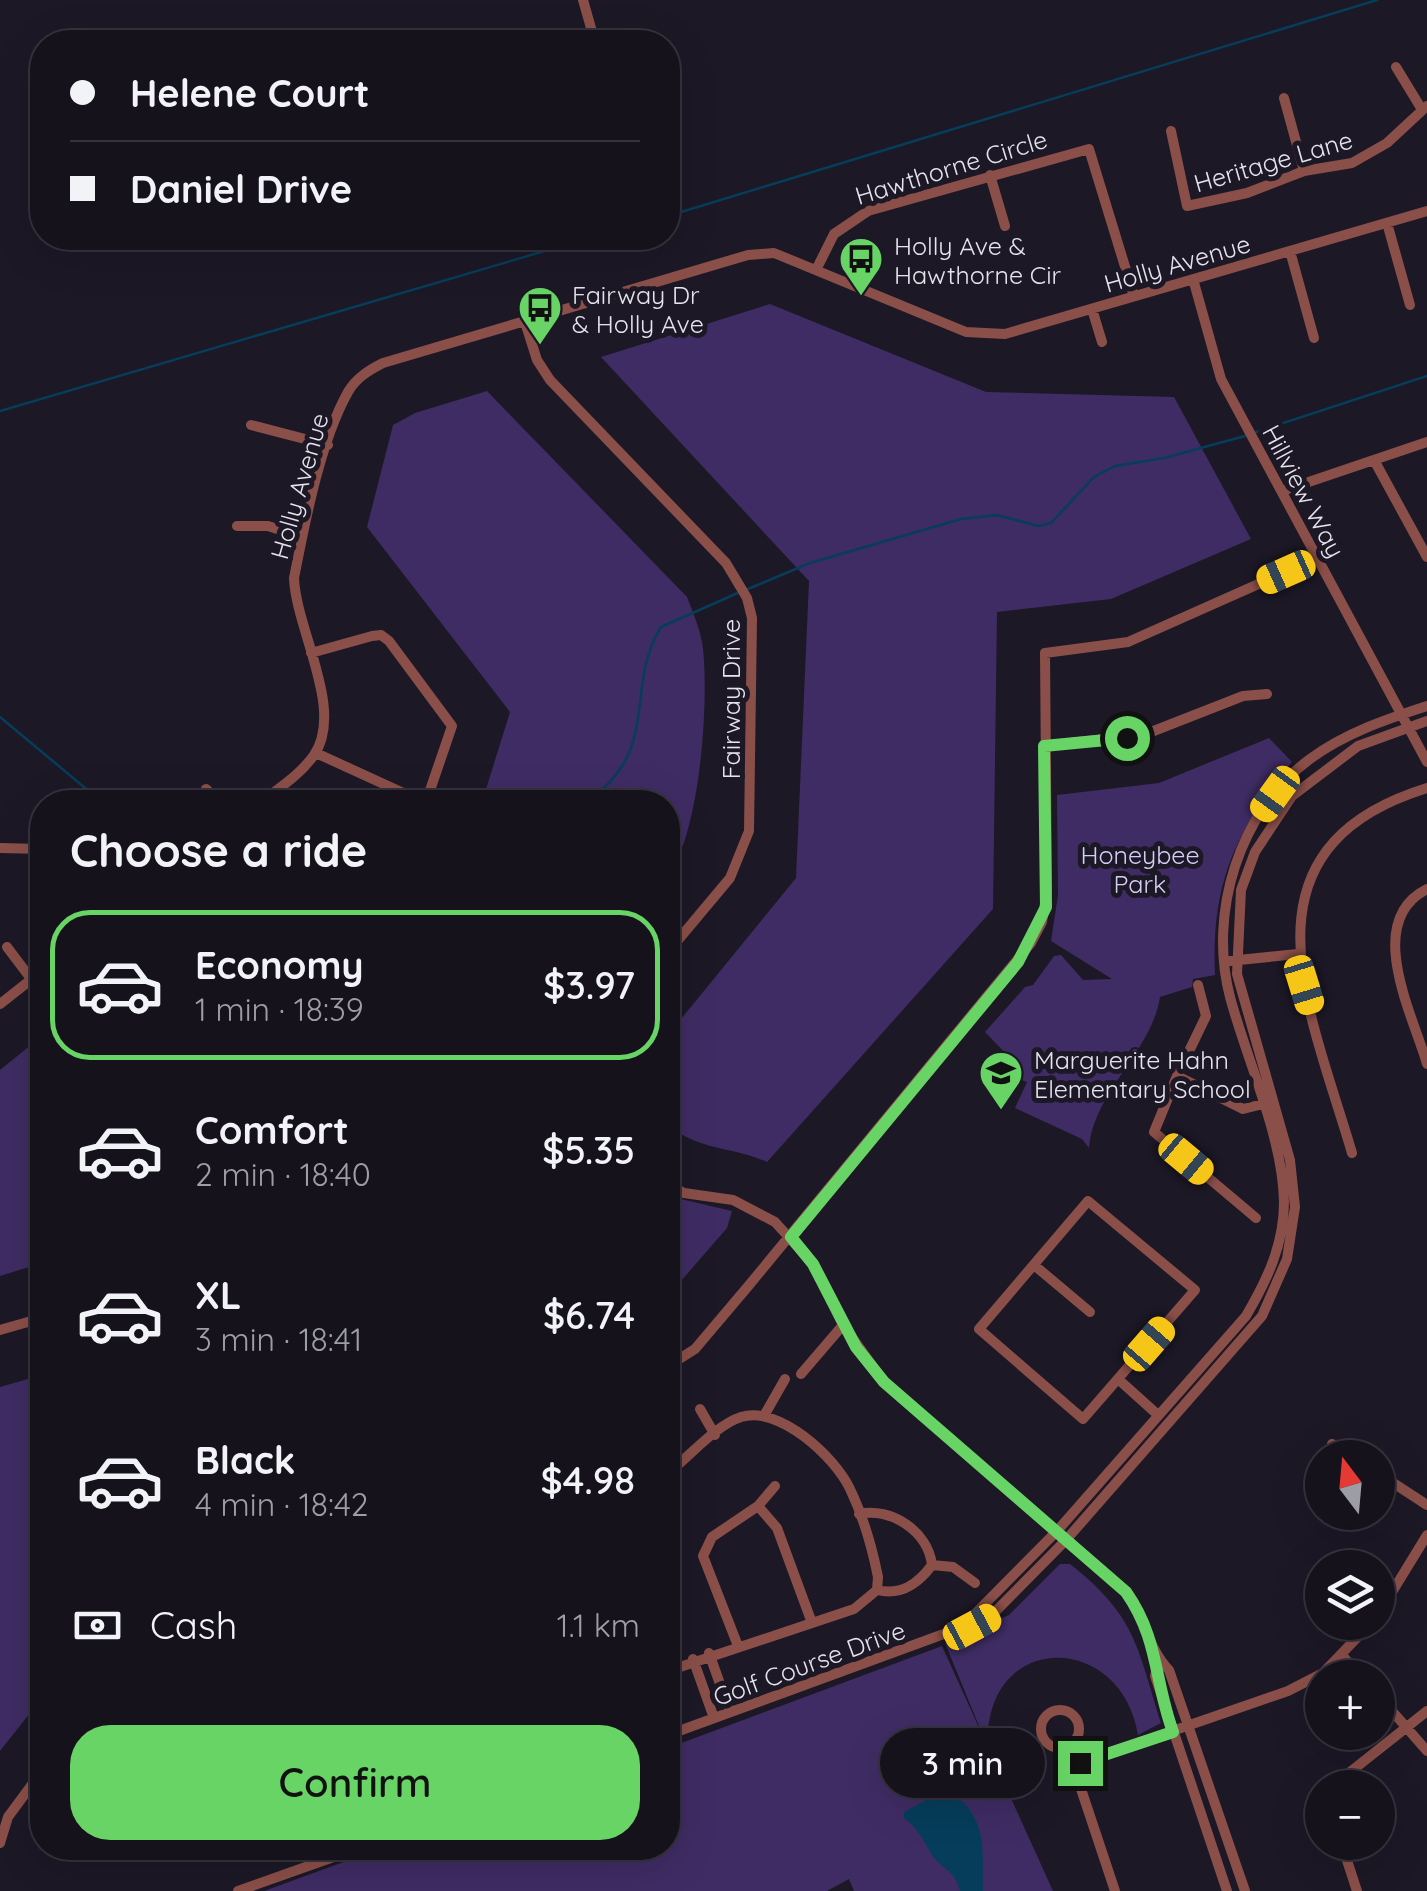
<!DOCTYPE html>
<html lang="en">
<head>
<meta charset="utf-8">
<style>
  :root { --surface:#15121c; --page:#1e1b25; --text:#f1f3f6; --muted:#9d9ea3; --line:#34323b; --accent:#67d465 }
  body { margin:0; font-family:Quicksand,sans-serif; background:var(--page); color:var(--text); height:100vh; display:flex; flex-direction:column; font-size:38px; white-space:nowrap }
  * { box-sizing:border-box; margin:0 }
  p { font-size:32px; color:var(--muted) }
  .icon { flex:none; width:55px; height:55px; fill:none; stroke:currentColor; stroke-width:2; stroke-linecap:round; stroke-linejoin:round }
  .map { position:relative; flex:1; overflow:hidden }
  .drawer { position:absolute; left:30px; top:790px; width:650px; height:1070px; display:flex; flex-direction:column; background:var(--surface); border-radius:40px; box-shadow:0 10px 40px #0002,0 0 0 2px var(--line) }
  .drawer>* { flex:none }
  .top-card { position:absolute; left:30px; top:30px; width:650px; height:220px; border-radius:40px; box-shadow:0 10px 40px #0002,0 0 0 2px var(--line); display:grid; align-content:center; height:220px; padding:0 40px; background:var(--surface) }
  .needle { width:65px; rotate:344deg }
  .controls { position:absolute; left:1305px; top:1440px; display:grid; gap:20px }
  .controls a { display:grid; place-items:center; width:90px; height:90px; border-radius:50%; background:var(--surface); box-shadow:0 10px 40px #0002,0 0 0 2px var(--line); font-size:50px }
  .end { position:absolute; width:45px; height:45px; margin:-22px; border:12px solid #67d465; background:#111; box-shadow:0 0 0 5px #111 }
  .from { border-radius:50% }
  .bubble { position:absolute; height:70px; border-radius:35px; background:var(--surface); box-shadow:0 10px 40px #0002,0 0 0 2px var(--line); font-size:32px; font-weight:600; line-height:70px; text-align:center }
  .car { position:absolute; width:30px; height:60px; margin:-30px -15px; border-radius:12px; box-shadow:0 0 8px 2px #0007; background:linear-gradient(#f5c518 24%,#345 0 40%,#f5c518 0 76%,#345 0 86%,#f5c518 0) }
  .top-card b { display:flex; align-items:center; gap:35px; height:95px; font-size:38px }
  .top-card b+b { border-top:2px solid var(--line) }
  .top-card i { width:25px; height:25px; background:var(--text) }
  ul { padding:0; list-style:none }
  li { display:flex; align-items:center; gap:30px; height:150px; margin:0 20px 15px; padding:0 20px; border:5px solid transparent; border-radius:40px }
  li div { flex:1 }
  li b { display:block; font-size:38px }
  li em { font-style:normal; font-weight:600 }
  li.active { border-color:var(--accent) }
  li>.icon { width:90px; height:90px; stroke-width:1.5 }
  h2 { padding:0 40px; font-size:45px; line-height:120px }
  .pay { display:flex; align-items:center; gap:25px; height:110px; padding:0 40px; font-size:38px }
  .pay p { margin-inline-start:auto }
  .button { display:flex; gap:20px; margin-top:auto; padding:20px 40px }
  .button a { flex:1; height:115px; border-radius:40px; background:var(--accent); color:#111; font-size:40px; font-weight:600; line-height:115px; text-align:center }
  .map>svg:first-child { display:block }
  .green { fill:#3f2c64 }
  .water { fill:#063d5a }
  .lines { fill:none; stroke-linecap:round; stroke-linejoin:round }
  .stream { stroke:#063d5a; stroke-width:2.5 }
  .minor { stroke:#8b4f49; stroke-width:10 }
  .route { stroke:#67d465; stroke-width:12 }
  .labels { text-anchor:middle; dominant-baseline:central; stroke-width:10; stroke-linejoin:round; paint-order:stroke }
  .street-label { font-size:25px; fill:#e5e3ed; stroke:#1c1826 }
  .poi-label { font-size:25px; fill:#e5e3ed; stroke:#1c1826; text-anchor:start }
  .park-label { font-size:25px; fill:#d6cbf7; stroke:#1c1826 }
</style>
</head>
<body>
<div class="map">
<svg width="1427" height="1891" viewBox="0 0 1427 1891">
  <rect width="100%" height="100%" fill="#1c1826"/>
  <path class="green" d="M770 304 986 392 1174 397 1251 539 1111 599 997 612 993 909 767 1162C732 1146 697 1151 668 1124V1035L796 878 809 581 601 357Z
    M487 391 687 597C693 613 701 631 703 649 709 702 700 834 668 875V802H482L510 712 367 527 393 425 415 413Z
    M1269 738 1292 762C1235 832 1211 883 1215 975L1193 979 1192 987 1160 997C1152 1051 1093 1093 1089 1148L1082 1139 1015 1108 1027 1082 1012 1077 1004 1087 1000 1079 1013 1061 985 1032 1025 987 1033 985 1054 956 1061 955 1083 980 1112 979 1051 941 1058 895 1057 795 1159 783Z
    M42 1036V1263L0 1276V1070Z
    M668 1196 732 1211 727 1228 681 1281 668 1275Z
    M42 1375V1698L0 1751V1387Z
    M1060 1564H1070C1136 1616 1137 1646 1161 1723L1138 1735C1121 1630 982 1630 988 1748L945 1643 1009 1615Z
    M942 1646 1053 1891H854L849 1879 827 1891H264L382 1848H668V1748Z"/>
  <path class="water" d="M932 1797 962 1801C988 1826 982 1858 983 1891H960C956 1876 952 1874 941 1865 926 1852 926 1835 904 1818V1812Z"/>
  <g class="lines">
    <path class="stream" d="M668 216 1377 0
      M0 411 589 238
      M1253 433 1427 376
      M748 589 810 563 961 519 997 515 1038 526 1051 523 1094 477 1115 466 1164 458 1245 436
      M0 717 102 802
      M586 802C663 750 623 688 661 627L740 592"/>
    <path class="minor" d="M583 0 595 42
      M1396 67 1421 108
      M1284 98 1304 171
      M1171 131 1187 206 1247 193 1304 171 1352 163 1387 143 1427 106
      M990 175 1005 226
      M1387 223 1410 305
      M1290 251 1314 338
      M817 268 834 234 868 211 1089 149 1134 296
      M1193 279 1221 379 1427 762
      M1092 309 1102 342
      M525 322 537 360 550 380 726 563 747 598 752 618 749 831 730 878 668 952
      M251 425 328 445
      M1374 460 1427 557
      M1282 491 1427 442
      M237 526H268L302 537
      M311 653 372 636 381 635 389 641 452 726 426 802
      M1045 746 1146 734 1243 696 1267 694
      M316 753 423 802
      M206 789 220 802
      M261 802C279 788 301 774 314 755 345 710 296 630 294 578 305 522 320 442 348 392 356 378 369 370 383 363L748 255 774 253 966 332 1005 334 1427 211
      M0 848 42 849
      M1427 889C1363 921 1413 1015 1427 1064
      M7 947 32 980
      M1229 961 1298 954
      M1198 985 1206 1016 1177 1076 1243 1109 1267 1103
      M0 1004 42 971
      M1177 1076 1154 1132 1256 1218
      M1352 1153C1311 1012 1230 849 1427 788
      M668 1185 684 1193 733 1200 775 1222 813 1264 843 1325 884 1382 1126 1591C1143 1615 1149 1650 1169 1670L1245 1891
      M1088 1201 1195 1290 1083 1419 979 1329Z
      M1034 1265 1090 1312
      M0 1330 42 1318
      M668 1366 695 1349 750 1284 1031 943 1042 922 1047 891 1045 653 1128 642 1317 558
      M801 1374 843 1325
      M1118 1379 1158 1415
      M700 1409 715 1435
      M765 1414 785 1379
      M1332 1444 1353 1458
      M668 1473C689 1457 716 1425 741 1417 779 1405 835 1457 850 1489 863 1516 872 1547 878 1577L877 1590 854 1609 668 1671
      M1378 1473 1427 1505
      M758 1506 775 1486
      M859 1514C891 1507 928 1531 932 1565 918 1584 901 1596 877 1590
      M932 1565 953 1567 975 1583
      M1378 1615 1427 1535
      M963 1626 1057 1531 1246 1316C1267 1280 1284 1245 1284 1202 1283 1137 1247 1061 1230 997 1208 913 1239 811 1310 759 1345 733 1387 719 1427 706
      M738 1646 703 1556 712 1537 758 1506 777 1528 812 1623
      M709 1653 730 1712
      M1342 1655 1362 1678
      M693 1659 714 1718
      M1159 1660 1155 1676 1227 1891
      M1378 1695 1427 1751
      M1041 1729a19 19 0 1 1 38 0a19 19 0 1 1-38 0Z
      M668 1735 990 1617 1066 1540 1262 1316 1287 1259 1295 1207 1290 1160 1237 974 1241 890 1255 852 1292 796 1358 746 1427 721
      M1080 1763 1288 1691 1323 1673 1372 1622
      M1080 1763 1077 1777 1115 1891
      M1330 1788 1427 1711
      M1341 1842 1357 1891
      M0 1843 8 1817 42 1771
      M238 1891 359 1848"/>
  </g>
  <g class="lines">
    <path class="route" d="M1080 1763 1173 1732C1154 1680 1159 1639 1126 1592L884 1382 856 1347 813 1264 791 1237 1018 962 1046 907 1044 746 1127 738"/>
  </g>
  <defs>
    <symbol id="bus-pin" viewBox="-11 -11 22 30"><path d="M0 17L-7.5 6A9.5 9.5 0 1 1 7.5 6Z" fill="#67d465" stroke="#1c1826"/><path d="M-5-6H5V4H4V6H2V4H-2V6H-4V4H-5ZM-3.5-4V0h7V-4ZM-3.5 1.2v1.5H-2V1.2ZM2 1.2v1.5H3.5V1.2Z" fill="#111"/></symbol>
    <symbol id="school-pin" viewBox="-11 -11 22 30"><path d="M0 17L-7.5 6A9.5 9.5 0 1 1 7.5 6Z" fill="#67d465" stroke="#1c1826"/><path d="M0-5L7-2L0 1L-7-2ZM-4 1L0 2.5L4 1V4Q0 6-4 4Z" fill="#111"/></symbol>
  </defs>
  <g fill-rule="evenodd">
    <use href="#bus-pin" x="836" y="234" width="50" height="68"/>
    <use href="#bus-pin" x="515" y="283" width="50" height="68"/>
    <use href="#school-pin" x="976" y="1048" width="50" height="68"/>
  </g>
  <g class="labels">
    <g class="street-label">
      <text transform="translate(1273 161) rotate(-16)">Heritage Lane</text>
      <text transform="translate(951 167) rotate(-17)">Hawthorne Circle</text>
      <text transform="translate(1177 263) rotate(-16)">Holly Avenue</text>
      <text transform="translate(299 486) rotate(-74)">Holly Avenue</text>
      <text transform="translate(1304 491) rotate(62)">Hillview Way</text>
      <text transform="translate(730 699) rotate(-90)">Fairway Drive</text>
      <text transform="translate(809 1663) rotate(-20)">Golf Course Drive</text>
    </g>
    <g class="poi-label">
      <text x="894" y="245">Holly Ave &amp;<tspan x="894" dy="29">Hawthorne Cir</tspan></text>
      <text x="572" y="294">Fairway Dr<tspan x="572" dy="29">&amp; Holly Ave</tspan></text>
      <text x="1034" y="1059">Marguerite Hahn<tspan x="1034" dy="29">Elementary School</tspan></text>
    </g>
    <g class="park-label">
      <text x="1140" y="854">Honeybee<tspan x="1140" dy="29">Park</tspan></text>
    </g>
  </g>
</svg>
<div class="controls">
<a><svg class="needle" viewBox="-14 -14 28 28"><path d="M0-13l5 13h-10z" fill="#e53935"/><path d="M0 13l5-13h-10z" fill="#9d9ea3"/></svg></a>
<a><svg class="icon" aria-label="layers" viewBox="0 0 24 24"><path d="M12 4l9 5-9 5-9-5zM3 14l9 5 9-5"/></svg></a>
<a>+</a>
<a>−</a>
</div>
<i class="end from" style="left:1127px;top:738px"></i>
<i class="end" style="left:1080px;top:1763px"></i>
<div class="bubble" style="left:880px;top:1728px;width:165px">3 min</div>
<i class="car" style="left:1286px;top:572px;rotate:246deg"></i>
<i class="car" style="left:1275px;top:794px;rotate:216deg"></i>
<i class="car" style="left:1304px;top:985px;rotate:163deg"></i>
<i class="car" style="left:1186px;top:1159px;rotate:130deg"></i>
<i class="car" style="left:1149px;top:1344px;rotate:41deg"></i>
<i class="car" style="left:972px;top:1627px;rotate:62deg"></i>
<div class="top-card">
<b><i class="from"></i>Helene Court</b>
<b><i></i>Daniel Drive</b>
</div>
<section class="drawer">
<h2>Choose a ride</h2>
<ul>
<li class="active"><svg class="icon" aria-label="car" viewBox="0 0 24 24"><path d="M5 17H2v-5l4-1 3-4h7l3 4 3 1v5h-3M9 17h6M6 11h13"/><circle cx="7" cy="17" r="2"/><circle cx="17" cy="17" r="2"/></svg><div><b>Economy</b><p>1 min · 18:39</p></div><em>$3.97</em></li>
<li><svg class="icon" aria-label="car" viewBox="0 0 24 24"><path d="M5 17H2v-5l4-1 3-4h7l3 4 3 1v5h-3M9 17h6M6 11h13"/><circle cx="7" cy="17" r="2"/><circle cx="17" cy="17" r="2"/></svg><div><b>Comfort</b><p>2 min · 18:40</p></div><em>$5.35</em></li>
<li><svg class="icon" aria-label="car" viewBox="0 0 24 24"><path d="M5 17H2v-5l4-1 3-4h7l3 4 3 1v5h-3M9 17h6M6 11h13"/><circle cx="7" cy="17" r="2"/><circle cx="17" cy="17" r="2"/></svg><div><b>XL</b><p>3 min · 18:41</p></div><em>$6.74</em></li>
<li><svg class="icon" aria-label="car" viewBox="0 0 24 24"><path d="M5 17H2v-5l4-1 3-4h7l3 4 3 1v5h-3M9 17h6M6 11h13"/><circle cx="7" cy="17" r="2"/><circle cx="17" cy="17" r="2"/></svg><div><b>Black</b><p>4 min · 18:42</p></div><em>$4.98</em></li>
</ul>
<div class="pay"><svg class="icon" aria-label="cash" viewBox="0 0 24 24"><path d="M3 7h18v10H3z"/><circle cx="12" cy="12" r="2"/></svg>Cash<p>1.1 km</p></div>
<div class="button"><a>Confirm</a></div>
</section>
</div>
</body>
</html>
